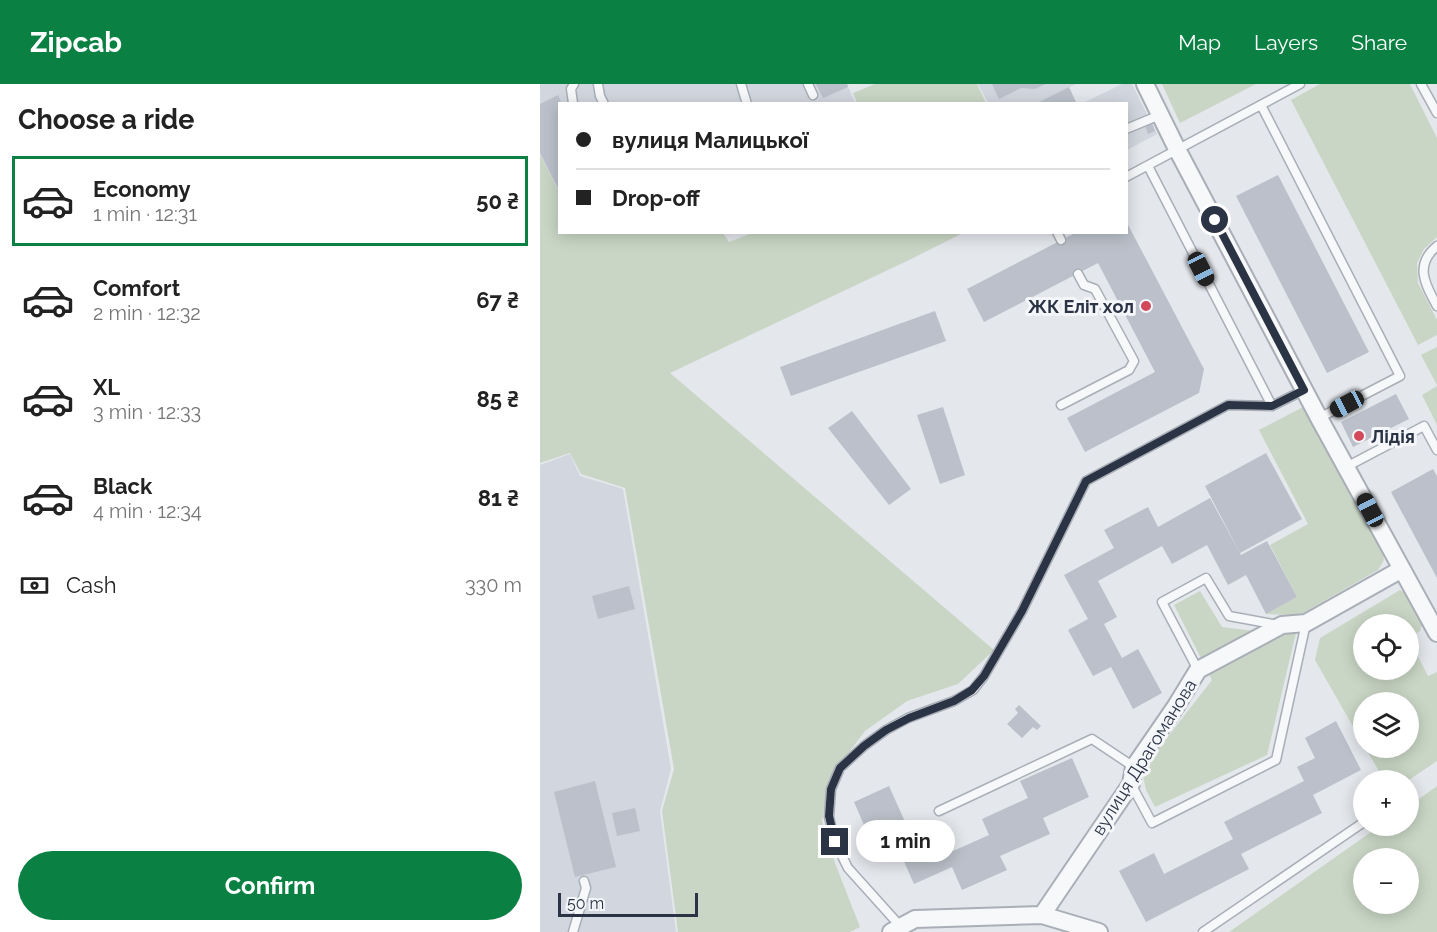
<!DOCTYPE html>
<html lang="en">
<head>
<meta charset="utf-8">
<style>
  :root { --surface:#fff; --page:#f6f6f6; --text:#222; --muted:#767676; --line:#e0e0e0; --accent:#0b8043 }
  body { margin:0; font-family:Raleway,sans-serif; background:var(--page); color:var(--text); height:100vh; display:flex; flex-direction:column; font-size:22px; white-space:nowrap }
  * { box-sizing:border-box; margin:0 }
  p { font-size:20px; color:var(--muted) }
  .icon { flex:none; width:33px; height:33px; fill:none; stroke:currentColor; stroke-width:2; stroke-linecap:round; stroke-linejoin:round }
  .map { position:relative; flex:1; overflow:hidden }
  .sheet { display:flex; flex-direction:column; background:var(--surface); width:540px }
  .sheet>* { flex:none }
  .banner { position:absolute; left:18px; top:18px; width:570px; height:132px; border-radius:0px; box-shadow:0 3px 15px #0003; display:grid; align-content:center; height:132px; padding:0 18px; background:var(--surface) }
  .tools { position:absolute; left:813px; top:530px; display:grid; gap:12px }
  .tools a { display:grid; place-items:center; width:66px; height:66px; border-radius:50%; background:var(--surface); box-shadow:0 3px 15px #0003; font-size:30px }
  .scale { position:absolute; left:18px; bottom:15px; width:140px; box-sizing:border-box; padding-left:6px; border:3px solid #2b3445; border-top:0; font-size:16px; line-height:21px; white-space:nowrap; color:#2b3445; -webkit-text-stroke:4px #f4f6f9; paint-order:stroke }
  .end { position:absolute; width:27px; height:27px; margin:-14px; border:8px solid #2b3445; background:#fff; box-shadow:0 0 0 3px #fff }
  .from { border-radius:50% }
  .bubble { position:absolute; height:42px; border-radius:21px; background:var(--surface); box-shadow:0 3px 15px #0003; font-size:20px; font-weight:700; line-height:42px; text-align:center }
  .car { position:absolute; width:18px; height:36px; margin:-18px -9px; border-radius:8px; box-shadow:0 0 4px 2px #0007; background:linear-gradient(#222 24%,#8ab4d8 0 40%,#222 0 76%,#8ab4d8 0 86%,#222 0) }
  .banner b { display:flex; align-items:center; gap:21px; height:57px; font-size:22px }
  .banner b+b { border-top:2px solid var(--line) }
  .banner i { width:15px; height:15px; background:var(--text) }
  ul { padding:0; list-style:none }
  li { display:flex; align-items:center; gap:18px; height:90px; margin:0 12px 9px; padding:0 6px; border:3px solid transparent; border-radius:0px }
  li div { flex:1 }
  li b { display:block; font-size:22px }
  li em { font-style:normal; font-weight:700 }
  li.active { border-color:var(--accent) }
  li>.icon { width:54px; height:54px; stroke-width:1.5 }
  h2 { padding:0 18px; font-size:27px; line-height:72px }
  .pay { display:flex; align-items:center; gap:15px; height:66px; padding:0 18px; font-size:22px }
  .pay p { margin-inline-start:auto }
  .action { display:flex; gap:12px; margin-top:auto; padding:12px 18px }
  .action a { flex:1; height:69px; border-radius:36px; background:var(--accent); color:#fff; font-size:24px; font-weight:700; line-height:69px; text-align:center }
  header { display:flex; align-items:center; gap:36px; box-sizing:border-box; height:84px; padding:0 30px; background:var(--accent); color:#fff }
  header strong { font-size:28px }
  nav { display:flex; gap:33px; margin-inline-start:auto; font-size:21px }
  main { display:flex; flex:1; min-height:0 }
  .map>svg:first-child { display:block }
  .built { fill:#d2d6de }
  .green { fill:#c9d6c5; fill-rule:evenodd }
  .building { fill:#bbc0ca }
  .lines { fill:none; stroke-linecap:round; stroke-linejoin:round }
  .lane-casing { stroke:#a9aeb7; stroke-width:11 }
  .street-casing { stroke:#a9aeb7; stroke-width:20 }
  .lane { stroke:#f7f8fa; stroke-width:8 }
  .street { stroke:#f7f8fa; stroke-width:16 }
  .route { stroke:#2b3445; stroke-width:8 }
  .poi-dot { fill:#d1495b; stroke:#f4f6f9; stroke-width:2 }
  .labels { text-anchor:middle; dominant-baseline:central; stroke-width:6; stroke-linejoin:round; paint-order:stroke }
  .poi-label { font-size:18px; font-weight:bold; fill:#2b3445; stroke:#f4f6f9; text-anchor:end }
  .street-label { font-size:18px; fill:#2b3445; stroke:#f4f6f9 }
</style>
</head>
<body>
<header>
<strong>Zipcab</strong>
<nav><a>Map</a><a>Layers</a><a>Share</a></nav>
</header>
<main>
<section class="sheet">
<h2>Choose a ride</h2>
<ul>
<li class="active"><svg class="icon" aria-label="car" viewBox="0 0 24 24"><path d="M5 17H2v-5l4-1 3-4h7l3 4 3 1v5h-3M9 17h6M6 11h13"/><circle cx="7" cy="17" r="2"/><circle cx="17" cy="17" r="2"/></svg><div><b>Economy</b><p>1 min · 12:31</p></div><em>50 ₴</em></li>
<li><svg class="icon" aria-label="car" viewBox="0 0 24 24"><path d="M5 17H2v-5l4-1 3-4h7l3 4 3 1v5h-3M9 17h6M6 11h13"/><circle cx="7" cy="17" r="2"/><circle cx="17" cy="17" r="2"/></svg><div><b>Comfort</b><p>2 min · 12:32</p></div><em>67 ₴</em></li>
<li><svg class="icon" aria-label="car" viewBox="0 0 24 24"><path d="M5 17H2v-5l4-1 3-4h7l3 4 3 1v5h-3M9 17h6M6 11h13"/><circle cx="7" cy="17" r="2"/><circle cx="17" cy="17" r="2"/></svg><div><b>XL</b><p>3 min · 12:33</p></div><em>85 ₴</em></li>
<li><svg class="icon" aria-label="car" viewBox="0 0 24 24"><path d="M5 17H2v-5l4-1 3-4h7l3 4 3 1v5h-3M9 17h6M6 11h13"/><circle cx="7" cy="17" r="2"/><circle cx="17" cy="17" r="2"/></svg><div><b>Black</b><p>4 min · 12:34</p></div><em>81 ₴</em></li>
</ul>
<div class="pay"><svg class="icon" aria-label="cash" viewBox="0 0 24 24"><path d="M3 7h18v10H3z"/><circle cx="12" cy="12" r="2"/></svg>Cash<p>330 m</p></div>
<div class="action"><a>Confirm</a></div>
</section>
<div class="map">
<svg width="897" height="848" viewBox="0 0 897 848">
  <rect width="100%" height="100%" fill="#e4e7ec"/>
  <path class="built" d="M0 0H307L315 19 20 20 19 108 0 69Z
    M438 0H536L495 20 448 19Z
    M582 0H592L617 50 587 66 586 20H541Z
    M30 370 40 392 83 405 131 685 120 727 136 848H0V381Z"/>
  <path class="green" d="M335 0H437L446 19H317L313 9Z
    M622 0H716L640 39Z
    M780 0H870L897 54V153L884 165 877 179 878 199 897 236V251L878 261 751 16Z
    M0 70 19 108 20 148 183 149 189 158 215 148 423 149 367 177 130 289 454 566 418 600 367 617 325 647 289 695 282 737 295 779 320 843 310 848H138L122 727 134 685 85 404 41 390 30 369 0 379Z
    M897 263V301L881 271Z
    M897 302V341L882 311Z
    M763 323 843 467 844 476 838 486 763 529 751 531 726 530 757 513 730 461 768 440 719 346Z
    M860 506 869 511 883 538 880 547 869 554 868 540H824V585H868L869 555 888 592 897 588V677L869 696H844L825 663H868V618H824L823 660 775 576 780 554Z
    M660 507 682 543 739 550 756 549 727 671 615 723 606 706 602 686 672 596 634 521Z
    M897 702V848H689L841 741H868L869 722ZM824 774H868V819H824Z"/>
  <path class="building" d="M276 0H307L308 3 283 14Z
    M452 0H506L495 5 481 4 459 15Z
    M529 3 537 20H495Z
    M18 11 22 20H20V108L0 69V20Z
    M612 39 615 47 608 50 605 42Z
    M738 91 829 268 787 289 696 112Z
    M586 137 664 285 659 309 545 368 527 334 615 288 558 179 444 238 427 205 537 148H586Z
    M395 227 406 257 251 312 240 283Z
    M856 310 869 335 813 363 801 338Z
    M403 323 425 391 400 400 377 331Z
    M312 327 371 405 349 421 288 344Z
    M726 369 762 435 700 469 665 402Z
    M893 385 897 392V494L851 408Z
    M670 414 701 471 727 457 757 513 726 530 706 491 688 501 667 461 632 480 622 462 558 497 577 533 564 540 582 574 598 565 622 609 593 625 571 583 553 592 528 546 548 535 524 491 574 464 564 446 608 423 618 443Z
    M89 502 95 525 58 535 52 512Z
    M479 621 501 642 497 646 493 643 482 654 467 640 478 629 475 625Z
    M796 637 821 686 773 711 782 729 701 770 709 785 606 838 579 787 614 769 624 790 693 755 684 738 764 697 757 683 775 674 765 654Z
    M532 674 549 713 503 734 510 750 460 772 467 786 422 806 412 783 374 800 354 755 334 764 314 718 349 702 370 749 388 741 402 772 449 751 442 735 488 714 480 697Z
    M55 697 76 783 35 793 14 708Z
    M95 724 100 747 77 752 72 729Z"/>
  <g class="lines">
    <defs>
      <path id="lane" d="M58 0 60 12 64 20
        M201 0 207 20
        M268 0 273 11
        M881 0 897 29
        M33 19 31 5 34 0
        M721 21 860 292 779 334
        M586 45 620 31
        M608 82 732 322
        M586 93 760 0
        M517 148 521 156
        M897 162C874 181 885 200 897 222
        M521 321 589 286 594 277 555 205 544 201 538 190
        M806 383 884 342 897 366
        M658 586 622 518 666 494 689 532 738 541
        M591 700 612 739 736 676 766 539
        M399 727 552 655 594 683
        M361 843 308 784 295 758 289 733 291 705 300 684 324 662 346 646 368 634 414 617 433 606 444 592 482 527 546 397 688 321 732 322 764 306
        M33 848 46 804 44 797
        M663 848 824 738"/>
      <path id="street" d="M605 0 638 67 779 334 897 549
        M502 831 591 700 594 683 636 622 658 586 742 541 766 539 862 485
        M351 848 375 835 502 831 559 848"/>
    </defs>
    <use href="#lane" class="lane-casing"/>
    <use href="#street" class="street-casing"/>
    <use href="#lane" class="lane"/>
    <use href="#street" class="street"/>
  </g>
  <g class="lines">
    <path class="route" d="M295 758 289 732 291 705 300 684 324 662 346 646 369 634 414 617 432 606 444 592 482 527 546 397 688 321 732 322 764 306 675 136"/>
  </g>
  <g class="poi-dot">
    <circle cx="606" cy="222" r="6"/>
    <circle cx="819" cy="352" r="6"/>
  </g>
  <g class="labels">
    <g class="poi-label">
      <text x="594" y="222">ЖК Еліт хол</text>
      <text x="831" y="352" text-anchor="start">Лідія</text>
    </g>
    <g class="street-label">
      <text transform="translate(604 673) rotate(-58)">вулиця Драгоманова</text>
    </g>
  </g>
</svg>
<div class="tools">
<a><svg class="icon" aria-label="locate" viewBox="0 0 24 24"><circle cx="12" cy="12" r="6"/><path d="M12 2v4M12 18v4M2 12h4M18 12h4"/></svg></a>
<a><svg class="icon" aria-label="layers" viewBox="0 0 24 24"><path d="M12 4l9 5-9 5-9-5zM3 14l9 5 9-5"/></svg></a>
<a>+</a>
<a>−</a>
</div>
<div class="scale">50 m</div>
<i class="end from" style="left:675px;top:136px"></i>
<i class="end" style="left:295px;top:758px"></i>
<div class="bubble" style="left:316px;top:736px;width:99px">1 min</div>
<i class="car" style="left:661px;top:185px;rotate:153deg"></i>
<i class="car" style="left:807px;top:320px;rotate:242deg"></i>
<i class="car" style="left:830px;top:426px;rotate:332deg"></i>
<div class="banner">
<b><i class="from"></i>вулиця Малицької</b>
<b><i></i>Drop-off</b>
</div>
</div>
</main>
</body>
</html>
